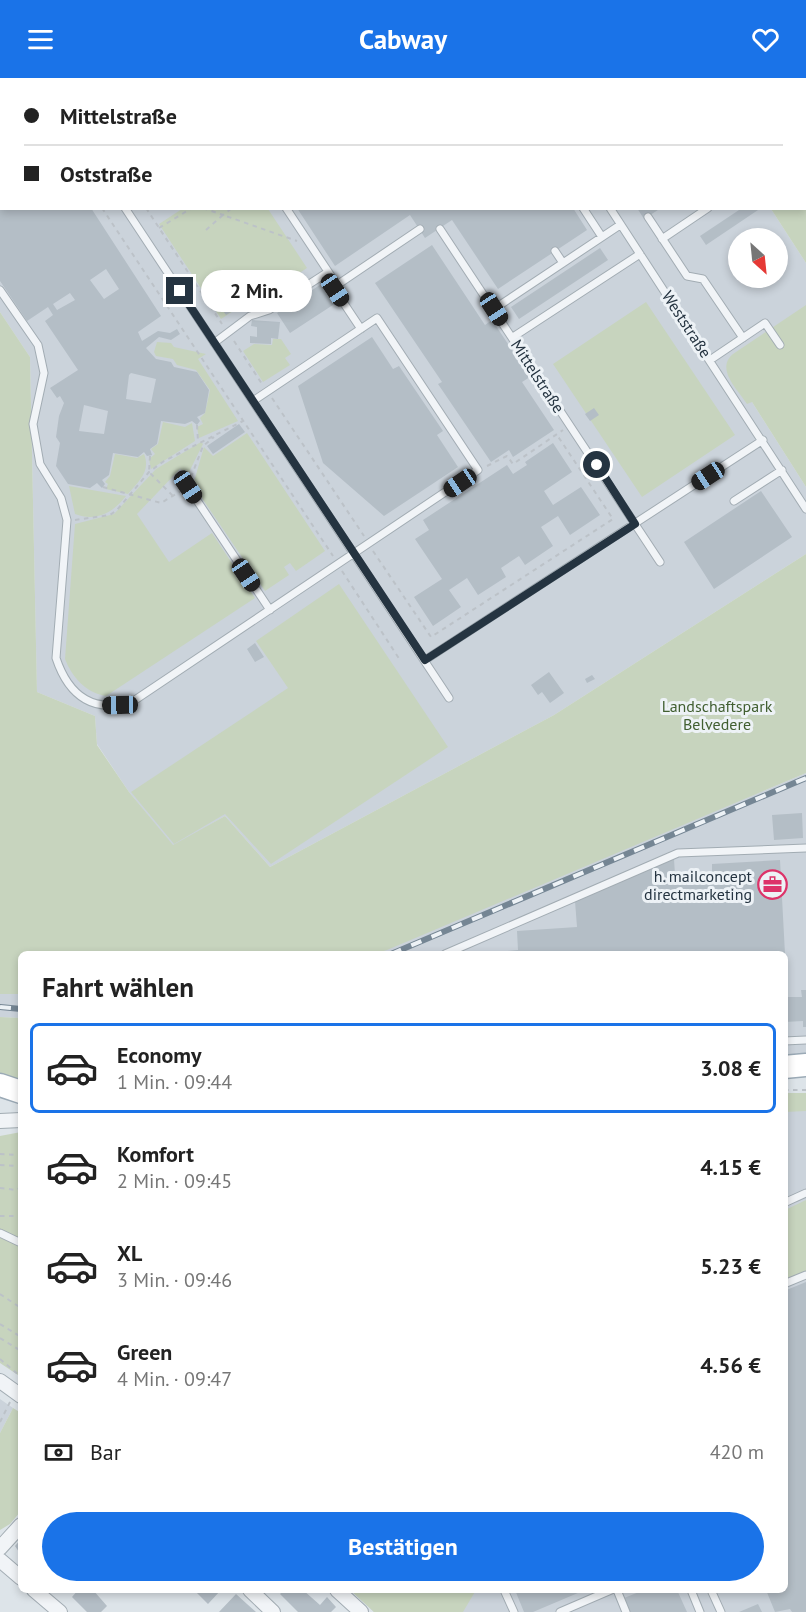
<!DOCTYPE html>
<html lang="de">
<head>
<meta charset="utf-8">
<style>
  :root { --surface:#fff; --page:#f6f6f6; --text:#222; --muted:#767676; --line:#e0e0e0; --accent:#1a73e8 }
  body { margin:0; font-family:"PT Sans",sans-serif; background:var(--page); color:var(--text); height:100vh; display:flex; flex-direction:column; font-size:22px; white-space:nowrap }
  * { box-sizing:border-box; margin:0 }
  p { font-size:20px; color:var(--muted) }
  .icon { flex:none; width:33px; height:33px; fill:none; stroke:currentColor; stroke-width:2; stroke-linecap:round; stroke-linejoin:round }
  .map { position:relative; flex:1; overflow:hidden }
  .sheet { position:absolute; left:18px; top:873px; width:770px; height:642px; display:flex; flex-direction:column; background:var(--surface); border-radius:9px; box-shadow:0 3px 9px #0003 }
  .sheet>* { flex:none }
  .hud { position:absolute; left:0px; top:0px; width:807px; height:132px; box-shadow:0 3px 9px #0003; display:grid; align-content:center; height:132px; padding:0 24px; background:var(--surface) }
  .needle { width:39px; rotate:153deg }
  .tools { position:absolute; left:728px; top:150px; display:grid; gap:12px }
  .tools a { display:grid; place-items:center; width:60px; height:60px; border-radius:50%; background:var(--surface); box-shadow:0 3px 9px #0003; font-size:30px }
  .end { position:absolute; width:27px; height:27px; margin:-14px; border:8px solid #253441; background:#fff; box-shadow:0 0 0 3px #fff }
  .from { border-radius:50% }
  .bubble { position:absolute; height:42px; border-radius:21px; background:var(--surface); box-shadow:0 3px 9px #0003; font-size:20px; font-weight:600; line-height:42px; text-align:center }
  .car { position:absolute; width:18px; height:36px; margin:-18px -9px; border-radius:8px; box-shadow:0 0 4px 2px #0007; background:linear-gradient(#222 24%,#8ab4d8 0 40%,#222 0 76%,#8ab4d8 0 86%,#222 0) }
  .hud b { display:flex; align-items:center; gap:21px; height:57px; font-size:22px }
  .hud b+b { border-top:2px solid var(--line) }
  .hud i { width:15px; height:15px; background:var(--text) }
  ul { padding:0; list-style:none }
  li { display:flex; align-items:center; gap:18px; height:90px; margin:0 12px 9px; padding:0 12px; border:3px solid transparent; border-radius:9px }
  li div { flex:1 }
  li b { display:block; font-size:22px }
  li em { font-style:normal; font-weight:600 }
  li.active { border-color:var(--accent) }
  li>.icon { width:54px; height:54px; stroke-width:1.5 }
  h2 { padding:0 24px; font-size:27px; line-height:72px }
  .pay { display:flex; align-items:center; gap:15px; height:66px; padding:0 24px; font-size:22px }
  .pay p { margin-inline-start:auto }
  .button { display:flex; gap:12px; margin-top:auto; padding:12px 24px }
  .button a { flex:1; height:69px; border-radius:36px; background:var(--accent); color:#fff; font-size:24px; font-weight:600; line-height:69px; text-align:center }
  header { display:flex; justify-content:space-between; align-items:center; height:78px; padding:0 24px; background:var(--accent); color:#fff; font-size:27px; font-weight:600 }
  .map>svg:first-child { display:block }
  .built { fill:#cbd3db; fill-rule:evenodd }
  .green { fill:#c7d4be }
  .building { fill:#b4bec6; fill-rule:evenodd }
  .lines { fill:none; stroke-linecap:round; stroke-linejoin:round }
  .service-casing { stroke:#a2acb3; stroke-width:9 }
  .minor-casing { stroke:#a2acb3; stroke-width:16 }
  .primary-casing { stroke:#9baab6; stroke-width:25 }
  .path { stroke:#bcc2c8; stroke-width:2; stroke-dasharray:4.5 4.5; stroke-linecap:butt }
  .service { stroke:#f1f4f7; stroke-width:7 }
  .minor { stroke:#f1f4f7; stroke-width:14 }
  .primary { stroke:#fff; stroke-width:22 }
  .rail-casing { stroke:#758694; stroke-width:6 }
  .rail { stroke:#edf2f6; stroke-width:4; stroke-dasharray:11; stroke-linecap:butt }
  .route { stroke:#253441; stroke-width:8 }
  .labels { text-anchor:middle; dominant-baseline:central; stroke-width:6; stroke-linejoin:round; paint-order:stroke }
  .street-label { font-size:16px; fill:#253441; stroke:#edf2f6 }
  .park-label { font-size:16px; fill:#415f31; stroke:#edf2f6 }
  .poi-label { font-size:16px; fill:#253441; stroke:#edf2f6; text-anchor:end }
</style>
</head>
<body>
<header><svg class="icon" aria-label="menu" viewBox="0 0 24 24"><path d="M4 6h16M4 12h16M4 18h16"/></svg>Cabway<svg class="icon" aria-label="heart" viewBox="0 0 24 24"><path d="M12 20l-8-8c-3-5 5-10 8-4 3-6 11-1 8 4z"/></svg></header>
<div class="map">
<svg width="806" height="1534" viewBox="0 0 806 1534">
  <rect width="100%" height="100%" fill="#dde4e9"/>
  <path class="built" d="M0 0H693L2 2V130L771 131 806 185V300L752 324 806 409V476L554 637 270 789 225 738 173 768 129 714 97 666 95 638 37 614 30 279 0 234ZM738 160H777V200H738Z
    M806 695V982L785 983 784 876H373Z
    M0 916H21V940L0 939Z
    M806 1026V1534H374L350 1512H784V1028Z
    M0 1321 13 1330 0 1355Z"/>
  <path class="green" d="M693 0H806V185L771 131 806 130V2Z
    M182 131H268L307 190 261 220 258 217 221 241 159 146Z
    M646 224 735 357 642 419 553 286Z
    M806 227V409L752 324 747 326C738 312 715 291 733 276Z
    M0 234 30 279 37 614 95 638 97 667 129 714 173 767 225 738 270 789 554 637 806 476V695L387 872 373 876H21V916H0Z
    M273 261H281L291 276 285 280 290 287 263 304 243 273 254 266 272 267Z
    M157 264 171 265 174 269 206 276 198 281 238 343 199 360 197 349 203 346 200 340 205 335 210 312 196 292 177 287 173 281 156 278 154 274Z
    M163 344 185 349 192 345 195 363 151 391 149 381 155 376 151 371 158 366Z
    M247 355 325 473 296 493 290 485 284 489 289 497 265 513 193 407 204 369 213 378Z
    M201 364 203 366 188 396 180 391 137 436 169 484 212 455 255 520 106 618C86 615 72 599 65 581L75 446 114 436 156 391Z
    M115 376 137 380 144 376C151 393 139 403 128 416L106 411 108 406 105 404 110 398Z
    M69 408 126 418C113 435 96 444 75 436Z
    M339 506 448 669 271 786 225 736 174 766 131 714 288 610 256 563Z
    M0 939 21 940V1003L0 997Z
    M785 1015H806V1033L785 1034Z
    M21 1054V1299L0 1285V1058Z
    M806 1122V1193L785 1202V1132Z
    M13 1330 21 1335V1433L10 1446 0 1452V1355Z
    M350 1512H476L463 1534H374Z"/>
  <path class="building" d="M0 130H91L161 238 138 254 142 263 158 253 170 255 177 251 180 256 171 262 159 259 146 270 156 281 171 284 174 289 197 294 209 312 205 335 197 339 200 343 197 347 192 343 185 346 161 343 157 366 150 371 152 377 147 378 144 374 138 379 113 375 109 397 102 402 105 406 102 410 97 405 90 410 68 406 56 388 60 365 56 359 59 338 64 325 60 318 57 320 50 310 78 292 45 243 53 237 48 229 27 243 0 203ZM106 191 119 211 104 221 90 202ZM70 215 75 222 57 232 53 226ZM131 295 156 301 151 325 126 321 129 297ZM84 327 108 333 104 356 79 353Z
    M297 130H573L587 152 498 211 452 142 425 160 410 137 335 188Z
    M637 130H661L644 141Z
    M742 130H761L706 167 700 158Z
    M432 167 485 247 492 242 530 299 522 304 554 352 513 379 509 372 491 384 438 306 442 304 375 205Z
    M600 170 608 182 519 241 511 229Z
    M323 205 336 225 290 255 277 235Z
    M236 221 241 228 226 237 221 230Z
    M252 242 280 244 278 261 271 260V266L250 265V258L257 259V249L251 248Z
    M372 259 393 291 399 288 443 353 437 357 458 389 384 438 323 385 298 308Z
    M594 330 599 337 590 343 585 336Z
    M239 346 245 354 213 376 207 368Z
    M553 365 572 394 544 413 553 427 581 409 600 437 570 457 558 438 541 449 553 468 525 487 519 478 501 490 506 499 478 517 467 500 449 512 461 529 433 548 414 519 442 501 415 461 429 452 423 442 507 387 513 396 527 387 525 384Z
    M761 413 792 459 714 511 684 464Z
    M255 565 264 579 255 584 247 571Z
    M549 594 564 615 550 625 542 614 538 617 531 607Z
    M592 597 595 601 587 605 585 601Z
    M802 735 803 760 774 762 772 737Z
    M674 781 675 797 712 794V786L780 782 785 876H479L518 872 517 853 577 849 575 823Z
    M784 893 788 919H802L801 912H806V949H803V943L784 944Z
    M806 1204V1534H792L790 1531 775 1534 766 1512H784V1213Z
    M21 1461V1477L15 1468Z
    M78 1512H93L107 1528 101 1534H87L72 1519Z
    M194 1512H221L208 1526Z
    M284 1512H303L320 1527 327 1519 336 1529 331 1534H298L280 1516Z
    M515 1512H585L533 1534H524Z
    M644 1512H677L687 1534H630L624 1520Z
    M236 1516 247 1526 256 1534H219Z
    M758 1526 762 1534H739Z"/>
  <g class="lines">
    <defs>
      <path id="service" d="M339 0 340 2
        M497 0 498 2
        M523 0 524 2
        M686 0 687 2
        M69 2 71 0
        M133 2 135 0
        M286 2 288 0
        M612 2 614 0
        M0 24 2 25
        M0 48 2 47
        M125 130 449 620
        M286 130 337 207 420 151
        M583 130 602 159
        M610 130 806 431
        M648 139 687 198 703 201 743 260
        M440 151 660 484
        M662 161 708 130
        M555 173 563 185
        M337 207 335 212 361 251
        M0 212 38 267 44 295 33 346 40 386 61 420 67 442 56 580C69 619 95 637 135 622L478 392 377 240 253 323
        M494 231 620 147
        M513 259 640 176
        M214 265 250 238 269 232 328 194
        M710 282 765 245 780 267
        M188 409 270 532
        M734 423 782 392
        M425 582 763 362
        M445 876 678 775 806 770
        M784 963 806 962
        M784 1125 806 1115
        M0 1155 21 1165
        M784 1206 806 1197
        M504 1512 514 1534
        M617 1512 626 1534
        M691 1512 700 1534
        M711 1512 721 1534
        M560 1534 611 1512"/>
      <path id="minor" d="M0 1043 21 1042
        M0 1303 21 1318
        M0 1470 21 1447
        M0 1482 21 1500
        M34 1512 60 1534
        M250 1512 273 1534
        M337 1512 361 1534"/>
      <path id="primary" d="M784 989 806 987
        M0 1007 21 1014"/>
    </defs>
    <use href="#service" class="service-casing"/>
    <use href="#minor" class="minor-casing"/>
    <use href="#primary" class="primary-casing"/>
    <path class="path" d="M40 0 41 2
      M153 0 154 2
      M246 2 248 0
      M102 130 333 478
      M146 130 222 246
      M203 130 223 137 232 130
      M159 150 192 130
      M206 152 223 137 297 163
      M234 263 262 306
      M272 320 364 458
      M197 347 198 363
      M150 378 149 394 173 418
      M487 388 507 378 513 386 563 352
      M191 399 203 368 214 359
      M103 409 161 425 181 413
      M75 442 110 437 117 432 149 394 164 383 243 343
      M373 473 431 559 613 441 557 357
      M342 493 400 582
      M784 1012H806
      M0 1076 21 1077
      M0 1087 21 1088
      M0 1110 16 1112 21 1109
      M0 1138H20L21 1121
      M0 1216 21 1230
      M0 1246 21 1259
      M0 1260 21 1273
      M0 1281 20 1298 19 1300
      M0 1344 10 1324"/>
    <use href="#service" class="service"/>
    <use href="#minor" class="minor"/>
    <use href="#primary" class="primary"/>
    <defs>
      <path id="rail" d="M391 876 806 700
        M0 929 21 931"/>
    </defs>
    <use href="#rail" class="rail-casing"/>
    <use href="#rail" class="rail"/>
  </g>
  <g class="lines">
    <path class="route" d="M180 213 425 582 635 446 597 387"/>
  </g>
  <defs>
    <symbol id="office-ring" viewBox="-11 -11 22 22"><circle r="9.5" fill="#edf2f6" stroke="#dd3369" stroke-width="1.5"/><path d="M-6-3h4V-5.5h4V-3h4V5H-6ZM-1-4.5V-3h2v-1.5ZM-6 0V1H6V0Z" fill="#dd3369"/></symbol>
  </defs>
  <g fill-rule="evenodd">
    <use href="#office-ring" x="756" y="790" width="33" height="33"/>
  </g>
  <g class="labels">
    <g class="street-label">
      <text transform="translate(687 246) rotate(57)">Weststraße</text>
      <text transform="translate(538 298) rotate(57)">Mittelstraße</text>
    </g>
    <g class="park-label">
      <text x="717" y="628">Landschaftspark<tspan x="717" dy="18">Belvedere</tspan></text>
    </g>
    <g class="poi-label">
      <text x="752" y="798">h. mailconcept<tspan x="752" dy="18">directmarketing</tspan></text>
    </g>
  </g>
</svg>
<div class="tools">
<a><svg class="needle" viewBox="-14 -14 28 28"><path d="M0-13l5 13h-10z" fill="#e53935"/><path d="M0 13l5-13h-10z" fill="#767676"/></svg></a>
</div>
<i class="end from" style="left:597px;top:387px"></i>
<i class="end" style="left:180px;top:213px"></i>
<div class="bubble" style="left:201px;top:192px;width:111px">2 Min.</div>
<i class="car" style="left:335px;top:212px;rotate:146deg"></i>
<i class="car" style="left:494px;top:231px;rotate:147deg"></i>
<i class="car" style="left:708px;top:398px;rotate:237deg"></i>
<i class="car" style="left:460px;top:405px;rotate:236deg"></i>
<i class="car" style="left:188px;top:409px;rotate:146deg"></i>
<i class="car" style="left:246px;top:497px;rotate:146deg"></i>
<i class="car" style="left:120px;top:627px;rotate:269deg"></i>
<div class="hud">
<b><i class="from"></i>Mittelstraße</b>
<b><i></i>Oststraße</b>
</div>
<section class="sheet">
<h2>Fahrt wählen</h2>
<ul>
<li class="active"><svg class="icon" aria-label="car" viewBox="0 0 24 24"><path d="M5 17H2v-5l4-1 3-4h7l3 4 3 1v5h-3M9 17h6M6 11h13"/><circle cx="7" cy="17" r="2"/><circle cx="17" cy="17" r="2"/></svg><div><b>Economy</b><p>1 Min. · 09:44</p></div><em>3.08 €</em></li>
<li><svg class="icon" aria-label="car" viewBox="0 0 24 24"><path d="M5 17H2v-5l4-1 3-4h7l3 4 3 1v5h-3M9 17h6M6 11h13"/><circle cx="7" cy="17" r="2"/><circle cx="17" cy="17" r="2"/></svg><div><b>Komfort</b><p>2 Min. · 09:45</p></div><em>4.15 €</em></li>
<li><svg class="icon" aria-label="car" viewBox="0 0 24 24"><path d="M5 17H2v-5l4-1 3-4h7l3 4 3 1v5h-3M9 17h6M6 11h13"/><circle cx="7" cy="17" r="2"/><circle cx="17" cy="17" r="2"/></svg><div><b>XL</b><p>3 Min. · 09:46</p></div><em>5.23 €</em></li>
<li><svg class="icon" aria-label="car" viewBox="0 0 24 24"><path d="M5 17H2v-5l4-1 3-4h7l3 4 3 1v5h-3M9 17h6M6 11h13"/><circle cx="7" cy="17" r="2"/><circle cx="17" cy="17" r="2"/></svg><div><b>Green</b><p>4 Min. · 09:47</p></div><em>4.56 €</em></li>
</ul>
<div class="pay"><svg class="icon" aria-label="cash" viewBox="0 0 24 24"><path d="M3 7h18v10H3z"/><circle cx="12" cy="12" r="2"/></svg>Bar<p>420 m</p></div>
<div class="button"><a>Bestätigen</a></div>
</section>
</div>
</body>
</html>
